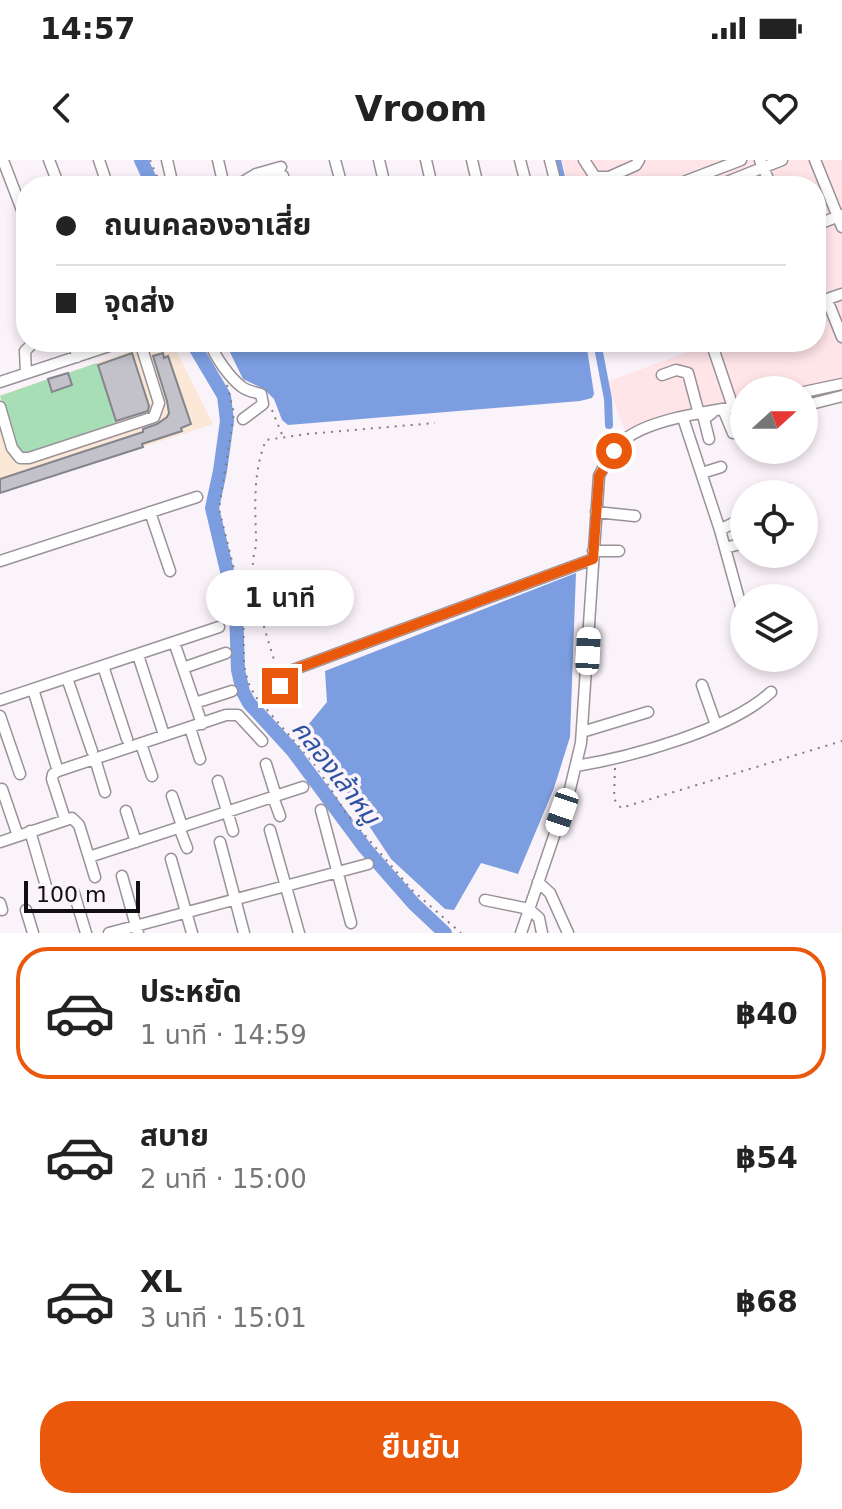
<!DOCTYPE html>
<html lang="th">
<head>
<meta charset="utf-8">
<style>
  :root { --surface:#fff; --page:#f6f6f6; --text:#222; --muted:#767676; --line:#e0e0e0; --accent:#ea580c }
  body { margin:0; font-family:"DejaVu Sans","Noto Sans Thai",sans-serif; background:var(--page); color:var(--text); height:100vh; display:flex; flex-direction:column; font-size:30px; white-space:nowrap }
  * { box-sizing:border-box; margin:0 }
  p { font-size:26px; color:var(--muted) }
  .icon { flex:none; width:44px; height:44px; fill:none; stroke:currentColor; stroke-width:2; stroke-linecap:round; stroke-linejoin:round }
  .map { position:relative; height:773px; overflow:hidden }
  .details { display:flex; flex-direction:column; background:var(--surface); flex:1 }
  .details>* { flex:none }
  .banner { position:absolute; left:16px; top:16px; width:810px; height:176px; border-radius:32px; box-shadow:0 4px 12px #0003; display:grid; align-content:center; height:176px; padding:0 40px; background:var(--surface) }
  .needle { width:52px; rotate:69deg }
  .controls { position:absolute; left:730px; top:216px; display:grid; gap:16px }
  .controls a { display:grid; place-items:center; width:88px; height:88px; border-radius:50%; background:var(--surface); box-shadow:0 4px 12px #0003; font-size:40px }
  .scale { position:absolute; left:24px; bottom:20px; width:116px; box-sizing:border-box; padding-left:8px; border:4px solid #110f11; border-top:0; font-size:22px; line-height:28px; white-space:nowrap; color:#110f11; -webkit-text-stroke:6px #faf3fa; paint-order:stroke }
  .end { position:absolute; width:36px; height:36px; margin:-18px; border:10px solid #ea580c; background:#fff; box-shadow:0 0 0 4px #fff }
  .from { border-radius:50% }
  .bubble { position:absolute; height:56px; border-radius:28px; background:var(--surface); box-shadow:0 4px 12px #0003; font-size:26px; font-weight:600; line-height:56px; text-align:center }
  .car { position:absolute; width:24px; height:48px; margin:-24px -12px; border-radius:10px; box-shadow:0 0 6px 2px #0007; background:linear-gradient(#fff 24%,#345 0 40%,#fff 0 76%,#345 0 86%,#fff 0) }
  .banner b { display:flex; align-items:center; gap:28px; height:76px; font-size:30px }
  .banner b+b { border-top:2px solid var(--line) }
  .banner i { width:20px; height:20px; background:var(--text) }
  ul { padding:14px 0 0; list-style:none }
  li { display:flex; align-items:center; gap:24px; height:132px; margin:0 16px 12px; padding:0 24px; border:4px solid transparent; border-radius:32px }
  li div { flex:1 }
  li b { display:block; font-size:30px }
  li em { font-style:normal; font-weight:600 }
  li.active { border-color:var(--accent) }
  li>.icon { width:72px; height:72px; stroke-width:1.5 }
  .button { display:flex; gap:16px; margin-top:auto; padding:16px 40px }
  .button a { flex:1; height:92px; border-radius:32px; background:var(--accent); color:#fff; font-size:32px; font-weight:600; line-height:92px; text-align:center }
  .status { display:flex; justify-content:space-between; align-items:center; height:56px; padding:0 40px; background:var(--surface); direction:ltr }
  .status svg { height:22px; fill:currentColor }
  header { display:flex; justify-content:space-between; align-items:center; height:104px; padding:0 40px; background:var(--surface); font-size:36px; font-weight:600 }
  .map>svg:first-child { display:block }
  .industrial { fill:#ffe4e8 }
  .education { fill:#fbe8d7 }
  .green { fill:#a7deb5 }
  .water { fill:#7c9ee0 }
  .lines { fill:none; stroke-linecap:round; stroke-linejoin:round }
  .canal { stroke:#7c9ee0; stroke-width:8 }
  .river { stroke:#7c9ee0; stroke-width:14 }
  .building { fill:#c3c2cb; stroke:#84848c; stroke-width:2 }
  .minor-casing { stroke:#999299; stroke-width:13 }
  .path { stroke:#807c80; stroke-width:2; stroke-dasharray:2 6; stroke-linecap:butt }
  .minor { stroke:#fff; stroke-width:10 }
  .route { stroke:#ea580c; stroke-width:10 }
  .labels { text-anchor:middle; dominant-baseline:central; stroke-width:7; stroke-linejoin:round; paint-order:stroke }
  .water-label { font-size:26px; font-style:italic; fill:#2c52a0; stroke:#faf3fa }
</style>
</head>
<body>
<div class="status"><b>14:57</b><svg viewBox="0 0 49 12"><path d="M0 12V9h3v3zM5 12V6h3v6zM10 12V3h3v9zM15 12V0h3v12zM26 1h20v11H26zM47 4h2v5h-2z"/></svg></div>
<header><svg class="icon" aria-label="back" viewBox="0 0 24 24"><path d="M15 5l-7 7 7 7"/></svg>Vroom<svg class="icon" aria-label="heart" viewBox="0 0 24 24"><path d="M12 20l-8-8c-3-5 5-10 8-4 3-6 11-1 8 4z"/></svg></header>
<div class="map">
<svg width="842" height="773" viewBox="0 0 842 773">
  <rect width="100%" height="100%" fill="#faf3fa"/>
  <path class="industrial" d="M562 0H842V219L791 230H744V240L668 257 625 271 607 222 714 182H816V26H705L703 22 694 26H568Z"/>
  <path class="education" d="M158 182H172L213 264 0 334V235Z"/>
  <path class="green" d="M97 203 116 263 20 295 0 236 48 219 53 232 72 225 68 213Z"/>
  <path class="water" d="M225 182H586L594 234 592 238 580 241 288 265 282 260 274 239 264 229 243 219Z
    M576 413 570 577 554 628 518 714 481 703 454 750 445 749 391 699 313 581 308 565 327 542 325 511Z"/>
  <g class="lines">
    <path class="canal" d="M557 0 563 26
      M597 182 608 239 609 265"/>
    <path class="river" d="M141 0 153 26
      M192 182 224 236 227 261 220 311 212 348 236 449 238 510 243 532 249 543 293 591 365 688 414 744 445 773"/>
  </g>
  <path class="building" d="M132 193 149 246 148 251 116 261 98 205Z
    M163 193 164 198 168 196 191 264 181 268 182 271 142 284 143 287 0 333V319L143 272V269L157 264 167 257 169 253 167 241 153 196Z
    M68 213 72 225 52 232 48 219Z"/>
  <g class="lines">
    <defs>
      <path id="minor" d="M49 0 59 26
        M99 0 105 18
        M167 0 173 26
        M218 0 224 26
        M335 0 342 26
        M379 0 385 26
        M426 0 432 26
        M472 0 478 26
        M520 0 526 23
        M550 0 554 16
        M584 0 595 17H609L612 26
        M760 0 771 26
        M815 0 842 67
        M4 3 22 50
        M609 17 636 5 639 0
        M241 23 256 14 281 7
        M231 26 259 23 283 16
        M673 26 741 0
        M717 26 782 0
        M816 65 842 55
        M816 143 842 134
        M830 147 842 177
        M74 182 77 197
        M210 182C214 196 230 218 242 227 247 231 254 232 261 234L263 244 243 259
        M711 182 733 247
        M26 213 25 191 34 182
        M662 215 676 210 688 213 699 254
        M0 222 121 182
        M804 232 842 224
        M807 245 842 236
        M0 247 12 288 20 298H29L154 257 159 243 140 182
        M723 249 733 273
        M683 258 720 370 744 457
        M709 279 704 259 712 253
        M702 313 721 307
        M773 334 788 329
        M150 352 170 411
        M596 352 635 356
        M720 370 737 361 744 345
        M725 388 744 383
        M593 391H619
        M0 401 197 337
        M174 482 202 564
        M138 495 163 572
        M103 506 127 579
        M183 508 226 493
        M67 518 92 591
        M702 525 716 565
        M280 526 279 515 593 399
        M33 529 56 605
        M0 540 219 467
        M195 543 232 531
        M0 556 20 614
        M190 568 200 599
        M582 572 648 552
        M141 584 152 616
        M95 599 105 632
        M266 604 276 636
        M576 606C631 597 730 570 771 532
        M218 621 233 671
        M2 629 18 676
        M172 636 182 666
        M273 637 280 656
        M321 650 351 763
        M126 651 136 682
        M65 659 52 619 53 614 58 611 226 555H238L262 581
        M179 667 187 688
        M270 670 299 773
        M30 671 48 733
        M0 682 72 658 79 665 95 717
        M220 682 244 773
        M89 697 303 627
        M171 699 192 773
        M122 716 138 773
        M538 722 550 733 568 773
        M74 733 86 773
        M485 740 529 749 539 758 542 773
        M0 743 2 750
        M26 750 33 773
        M109 773 368 704
        M521 773 570 629 581 583 599 316C605 303 613 289 624 280 651 258 710 252 744 245"/>
    </defs>
    <use href="#minor" class="minor-casing"/>
    <path class="path" d="M150 0 161 26
      M227 225 234 253 219 349 243 445 244 505 248 522 255 536 316 606 346 653 412 730 461 773
      M272 250 283 277
      M276 506C268 480 251 429 253 403 253 394 257 387 256 378 255 344 253 312 266 280L307 274 435 263
      M615 608 614 639 621 648 842 581"/>
    <use href="#minor" class="minor"/>
  </g>
  <g class="lines">
    <path class="route" d="M280 526 279 515 593 399 599 316 614 291"/>
  </g>
  <g class="labels">
    <g class="water-label">
      <text transform="translate(336 612) rotate(52)">คลองเล้าหมู</text>
    </g>
  </g>
</svg>
<div class="controls">
<a><svg class="needle" viewBox="-14 -14 28 28"><path d="M0-13l5 13h-10z" fill="#e53935"/><path d="M0 13l5-13h-10z" fill="#767676"/></svg></a>
<a><svg class="icon" aria-label="locate" viewBox="0 0 24 24"><circle cx="12" cy="12" r="6"/><path d="M12 2v4M12 18v4M2 12h4M18 12h4"/></svg></a>
<a><svg class="icon" aria-label="layers" viewBox="0 0 24 24"><path d="M12 4l9 5-9 5-9-5zM3 14l9 5 9-5"/></svg></a>
</div>
<div class="scale">100 m</div>
<i class="end from" style="left:614px;top:291px"></i>
<i class="end" style="left:280px;top:526px"></i>
<div class="bubble" style="left:206px;top:410px;width:148px">1 นาที</div>
<i class="car" style="left:588px;top:491px;rotate:3deg"></i>
<i class="car" style="left:562px;top:652px;rotate:199deg"></i>
<div class="banner">
<b><i class="from"></i>ถนนคลองอาเสี่ย</b>
<b><i></i>จุดส่ง</b>
</div>
</div>
<section class="details">
<ul>
<li class="active"><svg class="icon" aria-label="car" viewBox="0 0 24 24"><path d="M5 17H2v-5l4-1 3-4h7l3 4 3 1v5h-3M9 17h6M6 11h13"/><circle cx="7" cy="17" r="2"/><circle cx="17" cy="17" r="2"/></svg><div><b>ประหยัด</b><p>1 นาที · 14:59</p></div><em>฿40</em></li>
<li><svg class="icon" aria-label="car" viewBox="0 0 24 24"><path d="M5 17H2v-5l4-1 3-4h7l3 4 3 1v5h-3M9 17h6M6 11h13"/><circle cx="7" cy="17" r="2"/><circle cx="17" cy="17" r="2"/></svg><div><b>สบาย</b><p>2 นาที · 15:00</p></div><em>฿54</em></li>
<li><svg class="icon" aria-label="car" viewBox="0 0 24 24"><path d="M5 17H2v-5l4-1 3-4h7l3 4 3 1v5h-3M9 17h6M6 11h13"/><circle cx="7" cy="17" r="2"/><circle cx="17" cy="17" r="2"/></svg><div><b>XL</b><p>3 นาที · 15:01</p></div><em>฿68</em></li>
</ul>
<div class="button"><a>ยืนยัน</a></div>
</section>
</body>
</html>
